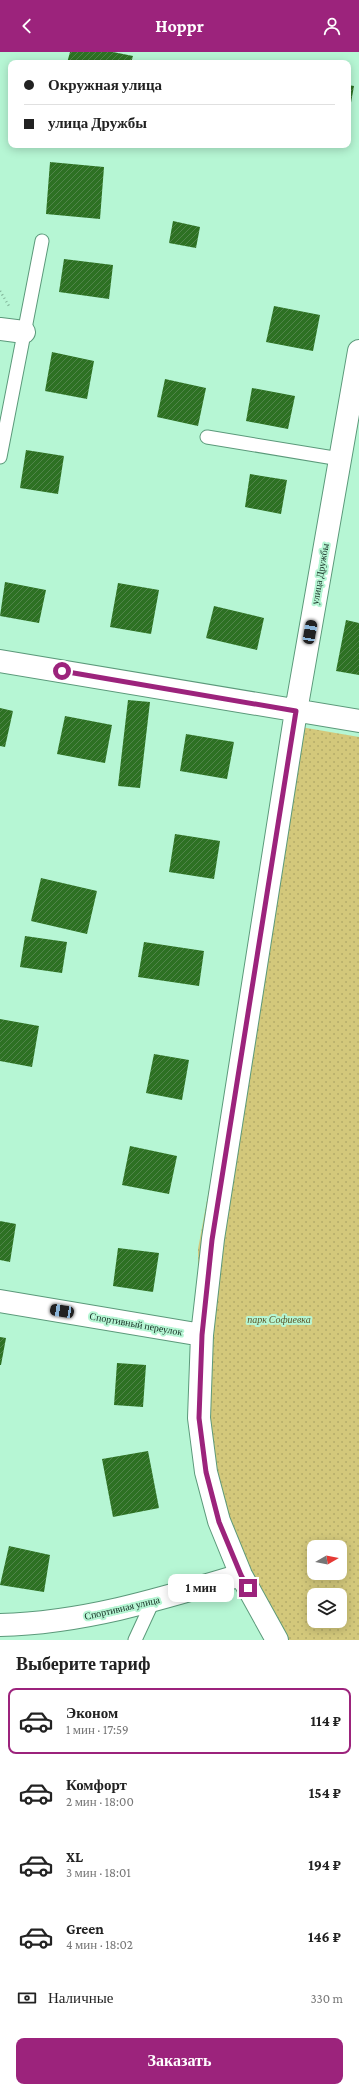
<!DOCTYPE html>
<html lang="ru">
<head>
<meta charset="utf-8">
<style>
  :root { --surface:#fff; --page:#f6f6f6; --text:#222; --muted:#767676; --line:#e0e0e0; --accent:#9c237c }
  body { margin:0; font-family:"Crimson Pro",serif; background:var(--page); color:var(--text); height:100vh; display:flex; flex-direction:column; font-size:15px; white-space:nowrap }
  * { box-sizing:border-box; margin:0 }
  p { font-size:13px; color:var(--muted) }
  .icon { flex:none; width:22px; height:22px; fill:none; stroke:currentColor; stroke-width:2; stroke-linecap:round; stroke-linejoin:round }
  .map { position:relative; height:1588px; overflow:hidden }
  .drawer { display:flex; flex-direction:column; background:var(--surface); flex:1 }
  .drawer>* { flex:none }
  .top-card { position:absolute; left:8px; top:8px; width:343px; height:88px; border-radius:8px; box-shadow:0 2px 10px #0003; display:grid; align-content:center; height:88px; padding:0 16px; background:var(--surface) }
  .needle { width:26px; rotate:81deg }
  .fabs { position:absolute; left:307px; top:1488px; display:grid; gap:8px }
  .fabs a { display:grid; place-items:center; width:40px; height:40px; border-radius:8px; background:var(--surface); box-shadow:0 2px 10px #0003; font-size:20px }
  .end { position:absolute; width:18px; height:18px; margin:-9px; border:5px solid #9c237c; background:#fff; box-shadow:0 0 0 2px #fff }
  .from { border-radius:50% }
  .bubble { position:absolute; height:28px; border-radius:8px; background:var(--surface); box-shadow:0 2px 10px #0003; font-size:13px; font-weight:700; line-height:28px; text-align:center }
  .car { position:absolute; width:12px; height:24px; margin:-12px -6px; border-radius:5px; box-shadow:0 0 3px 1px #0007; background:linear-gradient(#222 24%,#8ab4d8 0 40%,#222 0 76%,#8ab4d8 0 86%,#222 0) }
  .top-card b { display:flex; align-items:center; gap:14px; height:38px; font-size:15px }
  .top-card b+b { border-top:1px solid var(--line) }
  .top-card i { width:10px; height:10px; background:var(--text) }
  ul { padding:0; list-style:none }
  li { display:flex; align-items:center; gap:12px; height:66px; margin:0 8px 6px; padding:0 8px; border:2px solid transparent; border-radius:8px }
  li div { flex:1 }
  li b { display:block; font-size:15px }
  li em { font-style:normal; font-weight:700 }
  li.selected { border-color:var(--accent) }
  li>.icon { width:36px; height:36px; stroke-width:1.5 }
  h2 { padding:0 16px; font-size:18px; line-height:48px }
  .pay { display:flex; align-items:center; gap:10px; height:44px; padding:0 16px; font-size:15px }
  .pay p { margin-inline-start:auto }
  .action { display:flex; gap:8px; margin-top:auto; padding:8px 16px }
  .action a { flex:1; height:46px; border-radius:8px; background:var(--accent); color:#fff; font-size:16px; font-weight:700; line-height:46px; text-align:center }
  header { display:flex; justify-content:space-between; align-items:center; height:52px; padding:0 16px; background:var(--accent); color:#fff; font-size:18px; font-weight:700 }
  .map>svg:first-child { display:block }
  .grass { fill:url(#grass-dots); fill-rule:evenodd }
  .building { fill:url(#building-hatch) }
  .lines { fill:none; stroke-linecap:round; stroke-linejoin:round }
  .lane-casing { stroke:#5b997a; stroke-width:15 }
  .street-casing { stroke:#5b997a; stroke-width:24 }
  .path { stroke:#80b499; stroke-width:2.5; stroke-dasharray:1 3; stroke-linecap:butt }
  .lane { stroke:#fff; stroke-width:13 }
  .street { stroke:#fff; stroke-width:22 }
  .route { stroke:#9c237c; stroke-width:5 }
  .labels { text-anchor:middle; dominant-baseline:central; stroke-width:4; stroke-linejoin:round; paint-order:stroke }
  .street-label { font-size:10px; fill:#142e22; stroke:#b6f6d4 }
  .park-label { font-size:10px; font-style:italic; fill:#5b5528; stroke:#b6f6d4 }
</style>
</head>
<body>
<header><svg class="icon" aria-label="back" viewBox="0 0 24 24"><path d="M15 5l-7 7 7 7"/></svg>Hoppr<svg class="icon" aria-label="person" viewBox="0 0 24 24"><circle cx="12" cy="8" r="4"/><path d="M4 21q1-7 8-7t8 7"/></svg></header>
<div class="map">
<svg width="359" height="1588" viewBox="0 0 359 1588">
  <defs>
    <pattern id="grass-dots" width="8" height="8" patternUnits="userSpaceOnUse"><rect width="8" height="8" fill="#d3c87b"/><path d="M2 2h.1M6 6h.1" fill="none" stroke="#b4ac6a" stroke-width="1.8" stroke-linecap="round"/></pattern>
    <pattern id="building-hatch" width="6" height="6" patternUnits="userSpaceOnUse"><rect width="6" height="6" fill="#2d7123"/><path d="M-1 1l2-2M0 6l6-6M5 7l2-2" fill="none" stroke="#50854a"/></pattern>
  </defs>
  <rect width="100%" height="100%" fill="#b6f6d4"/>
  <path class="grass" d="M295 674 359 685V1588H278L224 1500 200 1366 198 1197ZM314 1495H340V1521H314ZM314 1543H340V1569H314Z"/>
  <path class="building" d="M70 0H113L133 4 131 11H67Z
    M348 33 354 34 349 62H348Z
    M50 110 104 115 100 167 46 162Z
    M173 169 200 175 196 196 169 191Z
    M64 207 113 213 109 247 59 240Z
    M274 254 320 263 313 299 266 290Z
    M52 300 94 309 87 347 45 339Z
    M165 327 206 336 198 374 157 365Z
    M252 336 295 344 288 377 246 369Z
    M26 398 64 404 58 442 20 436Z
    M250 422 287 428 281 462 245 455Z
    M5 530 46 538 39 571 0 564Z
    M118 531 159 538 151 582 110 575Z
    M214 554 264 566 257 598 206 586Z
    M346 568 359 571V623L336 619Z
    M128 648 150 650 140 736 118 734Z
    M0 656 13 659 5 695 0 694Z
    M65 664 112 673 105 711 57 702Z
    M186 682 234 690 227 727 180 719Z
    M175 782 220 789 214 827 169 820Z
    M41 826 97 839 87 882 31 869Z
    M25 884 67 890 62 921 20 915Z
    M144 890 204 899 199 934 138 925Z
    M0 967 39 974 32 1015 0 1009Z
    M154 1002 189 1008 182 1048 146 1041Z
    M130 1094 177 1104 169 1142 122 1133Z
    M0 1169 16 1172 10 1210 0 1208Z
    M118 1196 159 1201 153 1240 113 1234Z
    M0 1285 6 1286 1 1313H0Z
    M117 1311 146 1313 143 1355 114 1353Z
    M148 1399 159 1456 113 1465 102 1407Z
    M9 1494 50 1503 44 1540 0 1533Z"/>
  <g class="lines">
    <defs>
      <path id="lane" d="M207 385 340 407
        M0 405 42 189
        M135 1588 153 1549"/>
      <path id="street" d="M0 277 24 280
        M0 609 359 669
        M0 1249 202 1283
        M0 1573C83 1571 161 1547 241 1523
        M277 1588 241 1523 219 1469 206 1420 199 1366 202 1283 213 1187 296 659 359 299"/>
    </defs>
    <use href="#lane" class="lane-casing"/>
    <use href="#street" class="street-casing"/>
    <path class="path" d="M0 239 9 254"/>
    <use href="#lane" class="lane"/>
    <use href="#street" class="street"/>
  </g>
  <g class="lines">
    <path class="route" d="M62 619 296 659 212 1188 202 1283 199 1366 206 1420 219 1470 241 1523 248 1536"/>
  </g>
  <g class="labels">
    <g class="street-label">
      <text transform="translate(320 522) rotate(-80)">улица Дружбы</text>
      <text transform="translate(136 1272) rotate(10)">Спортивный переулок</text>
      <text transform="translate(122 1556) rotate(-13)">Спортивная улица</text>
    </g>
    <g class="park-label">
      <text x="279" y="1267">парк Софиевка</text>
    </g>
  </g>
</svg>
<div class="fabs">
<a><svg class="needle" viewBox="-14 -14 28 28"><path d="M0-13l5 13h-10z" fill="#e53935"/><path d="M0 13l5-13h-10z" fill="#767676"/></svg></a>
<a><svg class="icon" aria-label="layers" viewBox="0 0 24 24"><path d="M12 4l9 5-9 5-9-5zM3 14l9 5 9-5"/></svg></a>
</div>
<i class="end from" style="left:62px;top:619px"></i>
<i class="end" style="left:248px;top:1536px"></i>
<div class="bubble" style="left:168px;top:1522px;width:66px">1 мин</div>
<i class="car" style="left:310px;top:580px;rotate:10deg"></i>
<i class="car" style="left:62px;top:1259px;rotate:279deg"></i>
<div class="top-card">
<b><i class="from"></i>Окружная улица</b>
<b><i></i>улица Дружбы</b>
</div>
</div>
<section class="drawer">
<h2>Выберите тариф</h2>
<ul>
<li class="selected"><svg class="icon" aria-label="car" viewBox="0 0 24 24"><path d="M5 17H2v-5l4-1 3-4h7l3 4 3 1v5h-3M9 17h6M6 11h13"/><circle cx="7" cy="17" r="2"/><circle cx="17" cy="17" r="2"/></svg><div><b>Эконом</b><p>1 мин · 17:59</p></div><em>114 ₽</em></li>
<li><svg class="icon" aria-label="car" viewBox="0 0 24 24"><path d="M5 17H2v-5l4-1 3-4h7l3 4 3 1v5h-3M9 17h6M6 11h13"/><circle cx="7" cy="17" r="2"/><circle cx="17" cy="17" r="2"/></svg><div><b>Комфорт</b><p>2 мин · 18:00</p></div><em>154 ₽</em></li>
<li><svg class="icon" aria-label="car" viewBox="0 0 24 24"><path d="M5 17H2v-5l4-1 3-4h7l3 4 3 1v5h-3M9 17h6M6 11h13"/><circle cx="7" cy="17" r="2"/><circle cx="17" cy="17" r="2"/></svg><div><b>XL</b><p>3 мин · 18:01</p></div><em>194 ₽</em></li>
<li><svg class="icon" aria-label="car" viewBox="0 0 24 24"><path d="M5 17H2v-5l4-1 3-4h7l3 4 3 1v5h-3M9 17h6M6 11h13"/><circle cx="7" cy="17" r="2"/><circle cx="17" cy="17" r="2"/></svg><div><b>Green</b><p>4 мин · 18:02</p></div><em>146 ₽</em></li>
</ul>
<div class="pay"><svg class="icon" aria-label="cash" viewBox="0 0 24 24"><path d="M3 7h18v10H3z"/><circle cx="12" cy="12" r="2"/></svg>Наличные<p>330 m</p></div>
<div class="action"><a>Заказать</a></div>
</section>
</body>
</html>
